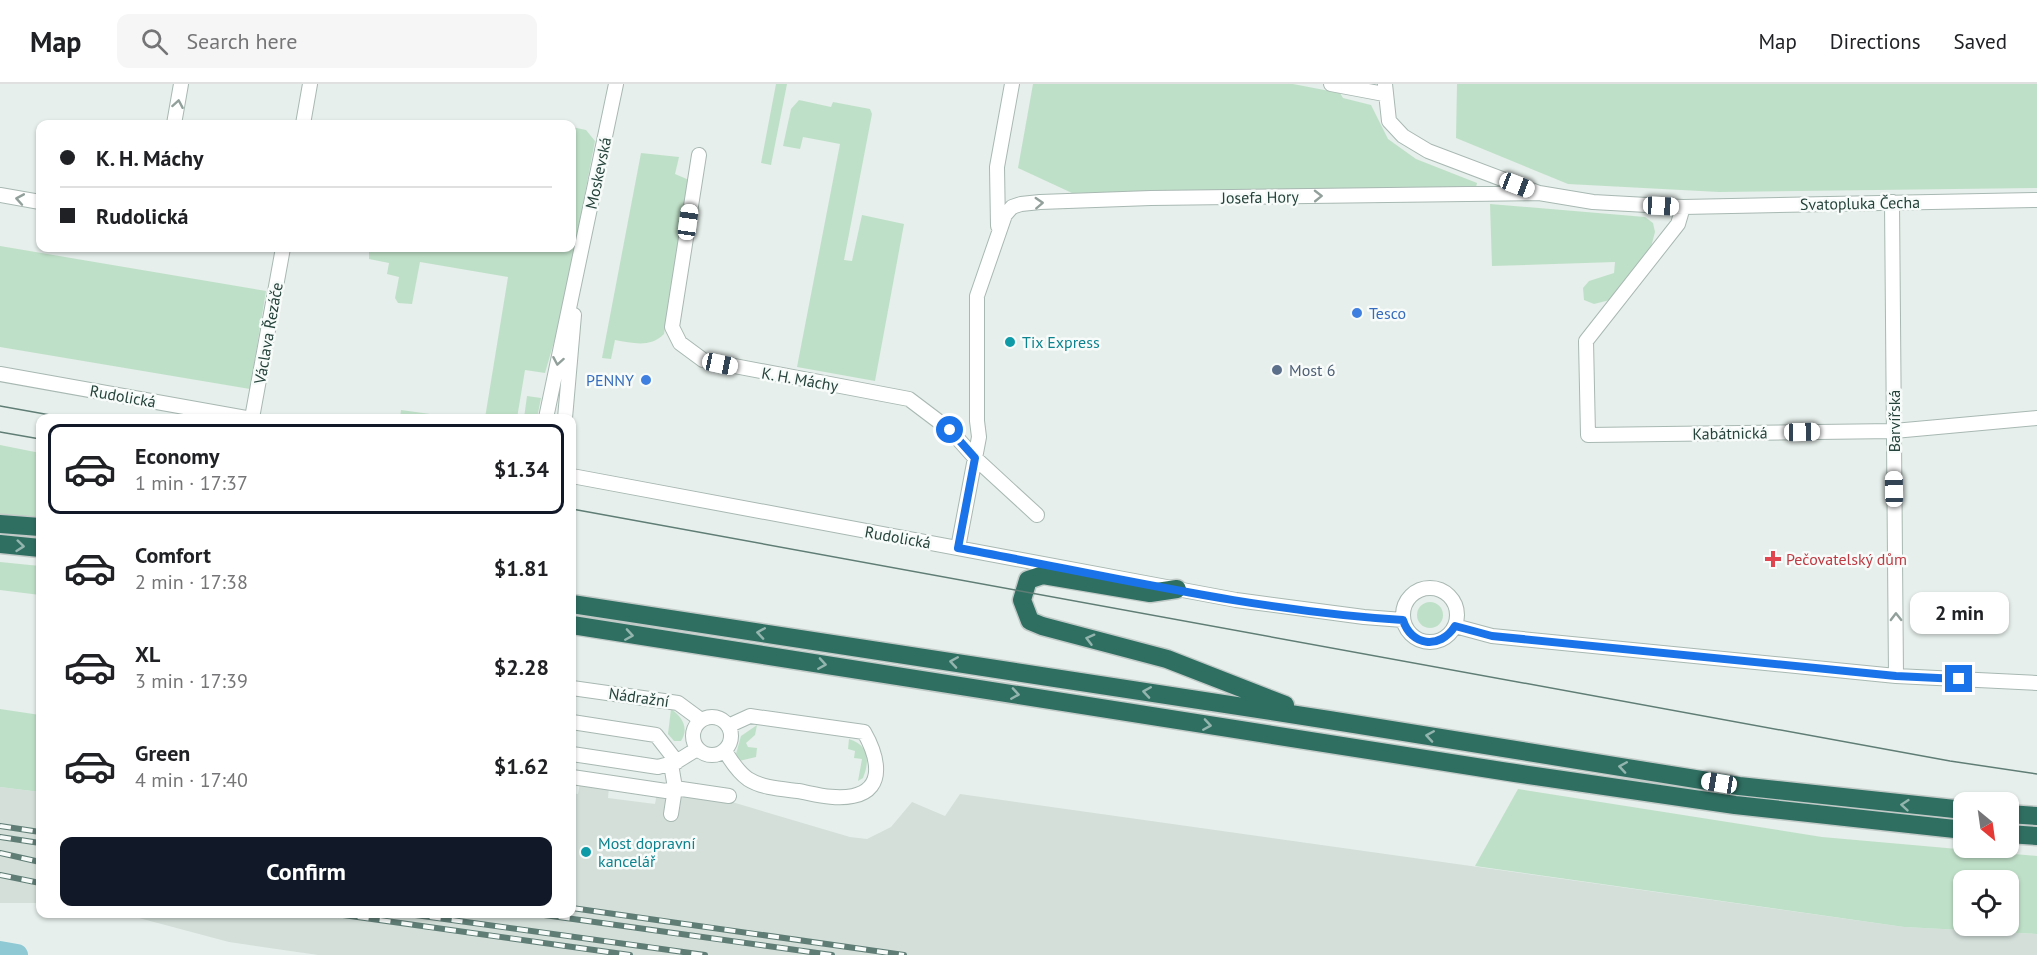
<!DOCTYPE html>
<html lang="en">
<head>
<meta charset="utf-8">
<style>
  :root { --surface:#fff; --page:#f6f6f6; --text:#202124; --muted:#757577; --line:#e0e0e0; --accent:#111827 }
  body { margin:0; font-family:"PT Sans",sans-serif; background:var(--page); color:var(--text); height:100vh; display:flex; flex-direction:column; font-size:22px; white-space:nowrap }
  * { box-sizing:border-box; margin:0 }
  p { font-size:20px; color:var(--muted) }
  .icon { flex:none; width:33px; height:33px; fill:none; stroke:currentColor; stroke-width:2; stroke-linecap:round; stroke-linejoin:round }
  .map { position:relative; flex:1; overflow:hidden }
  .side { position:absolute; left:36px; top:330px; width:540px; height:504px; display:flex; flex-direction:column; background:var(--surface); border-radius:12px; box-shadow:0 2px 4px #0004 }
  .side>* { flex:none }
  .banner { position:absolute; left:36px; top:36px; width:540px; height:132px; border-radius:12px; box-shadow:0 2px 4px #0004; display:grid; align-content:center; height:132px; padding:0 24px; background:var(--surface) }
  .needle { width:39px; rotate:151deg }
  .buttons { position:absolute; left:1953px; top:708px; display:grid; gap:12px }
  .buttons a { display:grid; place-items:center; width:66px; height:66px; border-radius:12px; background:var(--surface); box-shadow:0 2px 4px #0004; font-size:30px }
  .end { position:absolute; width:27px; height:27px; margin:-14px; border:8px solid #1a73e8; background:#fff; box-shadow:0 0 0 3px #fff }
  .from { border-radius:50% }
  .bubble { position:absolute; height:42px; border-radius:12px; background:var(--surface); box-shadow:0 2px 4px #0004; font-size:20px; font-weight:700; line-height:42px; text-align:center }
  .car { position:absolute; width:18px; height:36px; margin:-18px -9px; border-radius:8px; box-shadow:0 0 4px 2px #0007; background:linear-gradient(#fff 24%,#345 0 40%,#fff 0 76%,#345 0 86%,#fff 0) }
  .banner b { display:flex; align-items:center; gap:21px; height:57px; font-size:22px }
  .banner b+b { border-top:2px solid var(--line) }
  .banner i { width:15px; height:15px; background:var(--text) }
  ul { padding:10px 0 0; list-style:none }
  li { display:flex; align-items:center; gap:18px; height:90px; margin:0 12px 9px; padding:0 12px; border:3px solid transparent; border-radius:12px }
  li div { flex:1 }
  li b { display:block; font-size:22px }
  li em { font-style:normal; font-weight:700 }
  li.on { border-color:var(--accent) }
  li>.icon { width:54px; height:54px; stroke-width:1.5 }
  .cta { display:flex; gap:12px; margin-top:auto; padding:12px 24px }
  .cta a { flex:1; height:69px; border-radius:12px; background:var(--accent); color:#fff; font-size:24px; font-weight:700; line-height:69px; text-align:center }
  header { display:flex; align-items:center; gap:36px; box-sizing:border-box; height:84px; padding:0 30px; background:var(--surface); border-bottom:2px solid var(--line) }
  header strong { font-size:28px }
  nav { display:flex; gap:33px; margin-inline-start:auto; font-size:21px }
  .search { width:420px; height:54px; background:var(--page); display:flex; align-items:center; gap:15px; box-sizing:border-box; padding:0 21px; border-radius:12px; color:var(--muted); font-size:22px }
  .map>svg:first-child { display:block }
  .built { fill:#d4dfda }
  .green { fill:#bfe0c8; fill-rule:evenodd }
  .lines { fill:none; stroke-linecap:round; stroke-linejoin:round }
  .river { stroke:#8ec9d4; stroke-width:22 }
  .minor-casing { stroke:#a8b8b2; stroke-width:16 }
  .highway-casing { stroke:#c2cac8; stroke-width:21 }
  .minor { stroke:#fff; stroke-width:14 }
  .highway { stroke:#2f6f62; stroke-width:18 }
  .tram { stroke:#5f7d75; stroke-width:1.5 }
  .rail-casing { stroke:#5f7d75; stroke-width:6 }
  .rail { stroke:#f7fbf9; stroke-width:4; stroke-dasharray:11; stroke-linecap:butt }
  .oneway { stroke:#92a09c }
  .oneway2 { stroke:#93b5ae }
  .route { stroke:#1a73e8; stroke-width:8 }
  .shop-dot { fill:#3f7fe0; stroke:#f7fbf9; stroke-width:2 }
  .culture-dot { fill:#0f9aa8; stroke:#f7fbf9; stroke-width:2 }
  .service-dot { fill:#5c6f8a; stroke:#f7fbf9; stroke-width:2 }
  .health-dot { fill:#e0444e; stroke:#f7fbf9; stroke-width:2 }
  .labels { text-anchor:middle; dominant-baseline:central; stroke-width:5; stroke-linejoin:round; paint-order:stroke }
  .street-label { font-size:16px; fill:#24423a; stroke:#f7fbf9 }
  .shop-label { font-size:16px; fill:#366cbe; stroke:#f7fbf9; text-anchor:start }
  .culture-label { font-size:16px; fill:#0d838f; stroke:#f7fbf9; text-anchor:start }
  .service-label { font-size:16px; fill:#4e5e75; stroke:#f7fbf9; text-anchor:start }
  .health-label { font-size:16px; fill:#be3a42; stroke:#f7fbf9; text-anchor:start }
</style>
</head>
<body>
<header>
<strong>Map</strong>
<div class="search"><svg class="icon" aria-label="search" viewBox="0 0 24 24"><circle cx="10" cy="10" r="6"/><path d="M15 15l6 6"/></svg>Search here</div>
<nav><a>Map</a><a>Directions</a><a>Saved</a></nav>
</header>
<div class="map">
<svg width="2037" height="871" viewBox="0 0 2037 871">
  <rect width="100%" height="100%" fill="#e6efeb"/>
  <path class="built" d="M580 699 609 703 608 714 655 720 657 709 732 718 850 753 867 755 891 743 912 718 945 732 960 710 1904 843 2037 850V871H318L229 858 124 830H572V709L578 710Z
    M0 703 40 708V819H0Z"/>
  <path class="green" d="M776 0H787L771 81 761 79Z
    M1033 0H1293L1340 9 1343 14 1371 21 1388 55 1416 75 1477 99 1476 103 1072 109 1018 84Z
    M1457 0H2037V104L1719 108 1568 100 1456 54Z
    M799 16 831 23 833 18 870 25 872 30 844 176 852 177 862 131 904 140 875 297 797 283 840 60 803 53 800 65 783 62 791 25Z
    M572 43 586 46 595 57 562 230 545 289 525 286 517 334H485L508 193 420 178 412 220 398 219 395 214 399 193 387 190 389 179 369 175V164H572Z
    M641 69 679 73 675 90 689 96 664 250C650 264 633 259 615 256L611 275 602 274Z
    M1490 120 1645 133 1653 139 1655 148 1651 163 1610 216 1594 220 1584 216 1583 204 1589 197 1614 189 1615 178 1492 182Z
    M0 162 266 207 250 305 0 263Z
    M527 312 541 314 537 334H524Z
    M401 326 459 334H400Z
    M0 361 40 369V434L0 430Z
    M0 478 40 482V511L0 506Z
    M1417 531a13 13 0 1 1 26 0a13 13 0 1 1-26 0Z
    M0 625 40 631V708L0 703Z
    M671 625C683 633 689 645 681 657H674L668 650Z
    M757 641 755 651 746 659 748 663 757 664 756 673 739 677 736 670 741 652Z
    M849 655C869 661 870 677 863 694L858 697 862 675 854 674 855 667 848 665Z
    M1518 705 1822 753 2037 772V850L1904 843 1475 782ZM1964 796H2008V842H1964Z"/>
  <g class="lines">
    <path class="river" d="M0 868 17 871"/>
    <defs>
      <path id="minor" d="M1331 0 1384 10
        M1385 0 1389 37 1403 52 1428 67 1539 109 1593 118 1683 123
        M174 40 181 0
        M303 40 310 0
        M699 71 672 243 680 259 703 276 909 315 950 346 975 374 1037 431
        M0 111 40 118
        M2037 116 1683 123 1678 140 1586 257 1588 351 1894 347 2037 334
        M1892 118 1896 592
        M998 142 997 83 1012 0
        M0 290 246 334
        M252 334 283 164
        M546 334 616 0
        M565 334 574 231
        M572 392 1236 516 1364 533 1403 536
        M958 464 979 353 977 337V212L1005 131 1012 123 1021 120 1040 118 1151 114 1539 109
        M1403 531a27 27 0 1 1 54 0a27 27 0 1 1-54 0Z
        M1455 542 1492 552 1896 592 2037 599
        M572 604 678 619 701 636
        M693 652a19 19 0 1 1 38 0a19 19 0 1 1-38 0Z
        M572 638 656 651 677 678
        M725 667C731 677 738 688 748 695 762 704 782 705 798 707 815 710 835 716 853 712 888 705 876 669 864 648L750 632 728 642
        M572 670 658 683 676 678 697 665
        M671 680 675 704 729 712
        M572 693 666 707 675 704 671 730"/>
      <path id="highway" d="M0 440 40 443
        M0 460 40 464
        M1177 505 1150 509 1043 491 1028 496 1022 516 1030 537 1042 542 1167 575 1285 621
        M572 520 1329 636 1739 702 1964 726
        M572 541 1515 689 1735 721 1964 746
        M2008 730 2037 732
        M2008 750 2037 752"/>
    </defs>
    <use href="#minor" class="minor-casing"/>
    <use href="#highway" class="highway-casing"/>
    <use href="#minor" class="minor"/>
    <use href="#highway" class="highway"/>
    <path class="tram" d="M0 322 67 334
      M0 348 40 355
      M572 425 1950 677 2037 690"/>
    <defs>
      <path id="rail" d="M0 742 40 748
        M0 753 40 759
        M0 769 40 778
        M0 791 40 799
        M572 824 904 871
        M336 830 630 871
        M408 830 705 871
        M537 830 832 871"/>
    </defs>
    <use href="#rail" class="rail-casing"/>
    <use href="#rail" class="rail"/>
  </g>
  <defs><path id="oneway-chevron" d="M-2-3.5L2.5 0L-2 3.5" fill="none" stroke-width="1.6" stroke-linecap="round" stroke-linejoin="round" transform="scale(1.5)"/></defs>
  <g class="oneway">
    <use href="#oneway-chevron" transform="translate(178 20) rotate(-80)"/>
    <use href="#oneway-chevron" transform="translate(1318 112) rotate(-1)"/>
    <use href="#oneway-chevron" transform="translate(20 115) rotate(-170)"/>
    <use href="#oneway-chevron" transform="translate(1039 119) rotate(-3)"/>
    <use href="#oneway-chevron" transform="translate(558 277) rotate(100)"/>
    <use href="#oneway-chevron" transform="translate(1896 533) rotate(-91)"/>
  </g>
  <g class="oneway2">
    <use href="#oneway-chevron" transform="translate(20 462) rotate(6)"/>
    <use href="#oneway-chevron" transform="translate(761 549) rotate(-171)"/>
    <use href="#oneway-chevron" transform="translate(629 551) rotate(9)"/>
    <use href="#oneway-chevron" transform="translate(1090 555) rotate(-165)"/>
    <use href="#oneway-chevron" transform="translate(954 578) rotate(-171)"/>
    <use href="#oneway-chevron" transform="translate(822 580) rotate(9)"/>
    <use href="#oneway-chevron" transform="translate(1147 608) rotate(-171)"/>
    <use href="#oneway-chevron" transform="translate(1015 610) rotate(9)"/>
    <use href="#oneway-chevron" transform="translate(1207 641) rotate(9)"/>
    <use href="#oneway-chevron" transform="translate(1430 652) rotate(-171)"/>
    <use href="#oneway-chevron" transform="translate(1623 683) rotate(-171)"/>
    <use href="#oneway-chevron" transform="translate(1905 721) rotate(-175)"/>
  </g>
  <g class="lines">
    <path class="route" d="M950 346 975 374 958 464C1105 491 1253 527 1403 536 1411 562 1440 566 1455 542L1492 552 1896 592 1959 595"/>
  </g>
  <g class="shop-dot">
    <circle cx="1357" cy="229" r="6"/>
    <circle cx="646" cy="296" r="6"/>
  </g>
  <g class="culture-dot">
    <circle cx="1010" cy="258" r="6"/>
    <circle cx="586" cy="768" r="6"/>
  </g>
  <circle class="service-dot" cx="1277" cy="286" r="6"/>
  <path class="health-dot" d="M1770 466h6v6h6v6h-6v6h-6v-6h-6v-6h6z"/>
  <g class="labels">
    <g class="street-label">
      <text transform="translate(598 89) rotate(-78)">Moskevská</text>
      <text transform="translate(1260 113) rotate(-1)">Josefa Hory</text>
      <text transform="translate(1860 119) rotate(-1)">Svatopluka Čecha</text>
      <text transform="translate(268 249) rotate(-80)">Václava Řezáče</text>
      <text transform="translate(800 295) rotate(10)">K. H. Máchy</text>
      <text transform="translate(123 312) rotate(10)">Rudolická</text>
      <text transform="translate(1894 337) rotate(-90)">Barvířská</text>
      <text transform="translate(1730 349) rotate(-1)">Kabátnická</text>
      <text transform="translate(898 453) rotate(10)">Rudolická</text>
      <text transform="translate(639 613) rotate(8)">Nádražní</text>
    </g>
    <g class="shop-label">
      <text x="1369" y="229">Tesco</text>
      <text x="634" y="296" text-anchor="end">PENNY</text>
    </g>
    <g class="culture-label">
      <text x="1022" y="258">Tix Express</text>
      <text x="598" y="759">Most dopravní<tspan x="598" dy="18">kancelář</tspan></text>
    </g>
    <g class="service-label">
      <text x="1289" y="286">Most 6</text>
    </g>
    <g class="health-label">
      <text x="1786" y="475">Pečovatelský dům</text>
    </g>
  </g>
</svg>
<div class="buttons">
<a><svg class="needle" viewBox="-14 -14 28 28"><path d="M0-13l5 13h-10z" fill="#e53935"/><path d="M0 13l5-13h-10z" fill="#757577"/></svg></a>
<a><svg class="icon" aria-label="locate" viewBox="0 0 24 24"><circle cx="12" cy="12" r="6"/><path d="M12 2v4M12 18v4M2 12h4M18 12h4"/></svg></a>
</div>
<i class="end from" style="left:950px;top:346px"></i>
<i class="end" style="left:1959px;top:595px"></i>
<div class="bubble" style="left:1910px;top:508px;width:99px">2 min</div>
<i class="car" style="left:1517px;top:101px;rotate:111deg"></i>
<i class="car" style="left:1661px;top:122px;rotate:93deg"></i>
<i class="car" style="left:688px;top:138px;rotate:8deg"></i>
<i class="car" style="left:720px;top:280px;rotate:102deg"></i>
<i class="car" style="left:1802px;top:348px;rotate:89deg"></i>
<i class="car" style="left:1894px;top:405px;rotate:359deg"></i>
<i class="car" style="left:1719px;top:699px;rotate:279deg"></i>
<div class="banner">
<b><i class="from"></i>K. H. Máchy</b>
<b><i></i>Rudolická</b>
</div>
<section class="side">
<ul>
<li class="on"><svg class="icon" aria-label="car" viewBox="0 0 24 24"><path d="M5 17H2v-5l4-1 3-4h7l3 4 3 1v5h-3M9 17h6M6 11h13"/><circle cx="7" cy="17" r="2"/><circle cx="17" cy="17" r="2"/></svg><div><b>Economy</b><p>1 min · 17:37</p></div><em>$1.34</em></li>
<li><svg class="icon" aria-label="car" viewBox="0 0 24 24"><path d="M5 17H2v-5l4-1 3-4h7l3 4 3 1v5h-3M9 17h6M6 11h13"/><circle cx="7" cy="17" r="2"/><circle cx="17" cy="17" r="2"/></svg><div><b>Comfort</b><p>2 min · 17:38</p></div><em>$1.81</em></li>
<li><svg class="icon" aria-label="car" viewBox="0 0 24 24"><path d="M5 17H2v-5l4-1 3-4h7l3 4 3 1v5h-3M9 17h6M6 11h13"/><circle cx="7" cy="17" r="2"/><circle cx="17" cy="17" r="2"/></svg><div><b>XL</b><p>3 min · 17:39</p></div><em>$2.28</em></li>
<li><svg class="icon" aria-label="car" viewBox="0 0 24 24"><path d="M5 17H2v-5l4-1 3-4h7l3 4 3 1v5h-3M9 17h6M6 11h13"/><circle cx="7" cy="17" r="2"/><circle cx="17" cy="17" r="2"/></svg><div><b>Green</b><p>4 min · 17:40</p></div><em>$1.62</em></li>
</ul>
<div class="cta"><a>Confirm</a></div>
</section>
</div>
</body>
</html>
